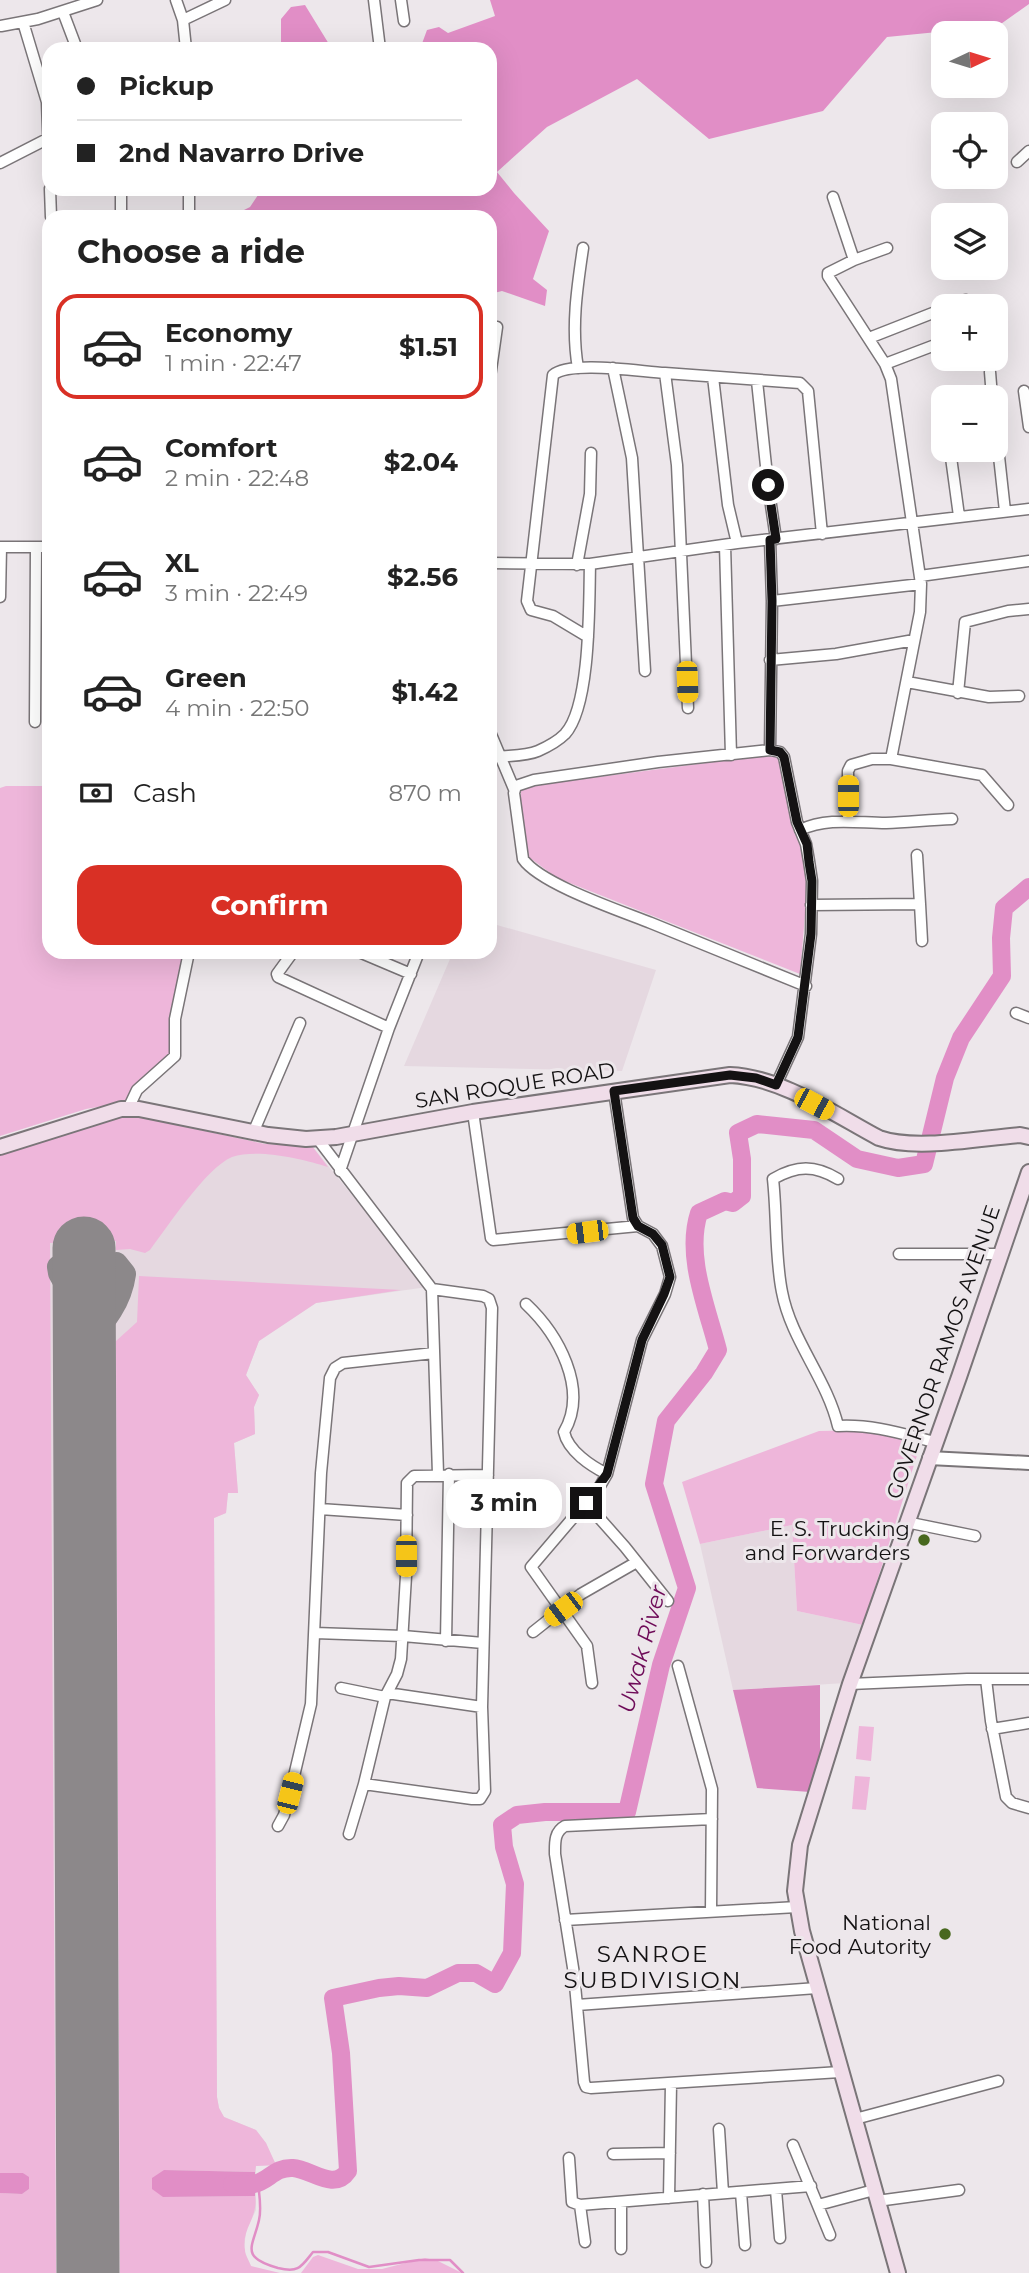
<!DOCTYPE html>
<html lang="en">
<head>
<meta charset="utf-8">
<style>
  :root { --surface:#fff; --page:#f6f6f6; --text:#222; --muted:#767676; --line:#e0e0e0; --accent:#d93025 }
  body { margin:0; font-family:Montserrat,sans-serif; background:var(--page); color:var(--text); height:100vh; display:flex; flex-direction:column; font-size:26px; white-space:nowrap }
  * { box-sizing:border-box; margin:0 }
  p { font-size:23px; color:var(--muted) }
  .icon { flex:none; width:38px; height:38px; fill:none; stroke:currentColor; stroke-width:2; stroke-linecap:round; stroke-linejoin:round }
  .map { position:relative; flex:1; overflow:hidden }
  .details { position:absolute; left:42px; top:210px; width:455px; height:749px; display:flex; flex-direction:column; background:var(--surface); border-radius:21px; box-shadow:0 7px 28px #0002 }
  .details>* { flex:none }
  .banner { position:absolute; left:42px; top:42px; width:455px; height:154px; border-radius:21px; box-shadow:0 7px 28px #0002; display:grid; align-content:center; height:154px; padding:0 35px; background:var(--surface) }
  .needle { width:46px; rotate:86deg }
  .buttons { position:absolute; left:931px; top:21px; display:grid; gap:14px }
  .buttons a { display:grid; place-items:center; width:77px; height:77px; border-radius:14px; background:var(--surface); box-shadow:0 7px 28px #0002; font-size:35px }
  .end { position:absolute; width:32px; height:32px; margin:-16px; border:9px solid #141213; background:#fff; box-shadow:0 0 0 4px #fff }
  .from { border-radius:50% }
  .bubble { position:absolute; height:49px; border-radius:21px; background:var(--surface); box-shadow:0 7px 28px #0002; font-size:23px; font-weight:700; line-height:49px; text-align:center }
  .car { position:absolute; width:21px; height:42px; margin:-21px -10px; border-radius:9px; box-shadow:0 0 5px 2px #0007; background:linear-gradient(#f5c518 24%,#345 0 40%,#f5c518 0 76%,#345 0 86%,#f5c518 0) }
  .banner b { display:flex; align-items:center; gap:24px; height:66px; font-size:26px }
  .banner b+b { border-top:2px solid var(--line) }
  .banner i { width:18px; height:18px; background:var(--text) }
  ul { padding:0; list-style:none }
  li { display:flex; align-items:center; gap:21px; height:105px; margin:0 14px 10px; padding:0 21px; border:4px solid transparent; border-radius:21px }
  li div { flex:1 }
  li b { display:block; font-size:26px }
  li em { font-style:normal; font-weight:700 }
  li.active { border-color:var(--accent) }
  li>.icon { width:63px; height:63px; stroke-width:1.5 }
  h2 { padding:0 35px; font-size:32px; line-height:84px }
  .pay { display:flex; align-items:center; gap:18px; height:77px; padding:0 35px; font-size:26px }
  .pay p { margin-inline-start:auto }
  .primary-button { display:flex; gap:14px; margin-top:auto; padding:14px 35px }
  .primary-button a { flex:1; height:80px; border-radius:21px; background:var(--accent); color:#fff; font-size:28px; font-weight:700; line-height:80px; text-align:center }
  .map>svg:first-child { display:block }
  .built { fill:#e5d8e0 }
  .green { fill:#eeb6da }
  .forest { fill:#d987be }
  .water { fill:#e18ec6 }
  .lines { fill:none; stroke-linecap:round; stroke-linejoin:round }
  .stream { stroke:#e18ec6; stroke-width:2.5 }
  .river { stroke:#e18ec6; stroke-width:18 }
  .taxiway { stroke:#8c888a; stroke-width:24 }
  .runway { stroke:#8c888a; stroke-width:63 }
  .minor-casing { stroke:#7a7578; stroke-width:13 }
  .tertiary-casing { stroke:#7a7578; stroke-width:16 }
  .secondary-casing { stroke:#7a7578; stroke-width:18 }
  .minor { stroke:#fff; stroke-width:10 }
  .tertiary { stroke:#fff; stroke-width:12 }
  .secondary { stroke:#f0dde9; stroke-width:14 }
  .route { stroke:#141213; stroke-width:9 }
  .poi-dot { fill:#48681e; stroke:#ede7eb; stroke-width:2.5 }
  .labels { text-anchor:middle; dominant-baseline:central; stroke-width:6; stroke-linejoin:round; paint-order:stroke }
  .street-label { font-size:21px; fill:#141213; stroke:#ede7eb }
  .poi-label { font-size:21px; fill:#141213; stroke:#ede7eb; text-anchor:end }
  .water-label { font-size:23px; font-style:italic; fill:#6e0b58; stroke:#ede7eb }
  .neighbourhood-label { font-size:23px; letter-spacing:2px; fill:#141213; stroke:#ede7eb }
</style>
</head>
<body>
<div class="map">
<svg width="1029" height="2273" viewBox="0 0 1029 2273">
  <rect width="100%" height="100%" fill="#ede7eb"/>
  <path class="built" d="M490 923 656 970 622 1071 404 1066 453 952H490Z
    M122 1117H139L265 1144 312 1146 427 1287 316 1303 259 1341 246 1375 259 1395 254 1407 255 1434 234 1443 238 1493H228L226 1513 214 1518 217 2097 219 2108 224 2117 256 2130 266 2143 276 2165 256 2166V2210L246 2231 244 2250 251 2266 220 2273H0V1155Z
    M792 1525 797 1611 863 1625 845 1683 733 1690 700 1544Z"/>
  <path class="green" d="M780 756 801 839 808 879 800 974 557 878 530 858 521 844V789L545 784 752 757Z
    M6 786H49V952H186L169 1028 173 1050 169 1058 135 1087 126 1102 86 1109 0 1136V788Z
    M122 1117H139L265 1144 312 1146 328 1167C304 1159 257 1148 232 1157 206 1168 168 1226 150 1250L145 1253 130 1249 116 1250V1241L50 1243 56 2273H0V2193L22 2194 29 2189V2178L23 2173H0V1155Z
    M139 1276 401 1290 316 1303 259 1341 246 1375 259 1395 254 1407 255 1434 234 1443 238 1493H228L226 1513 214 1518 217 2097 219 2108 224 2117 256 2130 266 2143 276 2165 256 2166 255 2172 164 2170 163 2197 255 2196C259 2217 241 2229 245 2250 245 2255 249 2261 251 2266L280 2273H120L116 1341 137 1322Z
    M871 1430 921 1443 863 1625 797 1611 792 1525 700 1544 682 1482 819 1431Z
    M859 1726 874 1727 871 1761 856 1759Z
    M855 1776 870 1777 866 1810 852 1809Z
    M318 2255 358 2269H382L425 2258 438 2261 462 2273H301L313 2257Z"/>
  <path class="forest" d="M820 1685V1760L810 1792 757 1788 733 1690Z"/>
  <path class="water" d="M490 0H1029V4L998 26 887 37 823 111 709 139 637 79 547 127 497 172 514 193 549 231 533 279 547 290 545 306 502 291 490 294V217H230L250 207 262 189H490V49H420L427 30 439 27 448 33 495 16Z
    M305 5 332 49H281V19L291 7Z
    M164 2170 255 2172V2196L163 2197 152 2189V2178Z
    M0 2173H23L29 2177V2189L22 2194 0 2193Z"/>
  <g class="lines">
    <path class="stream" d="M258 2182C259 2194 262 2208 259 2220 253 2247 239 2257 278 2268 299 2273 301 2267 313 2252H328L369 2267 419 2260H450L463 2273"/>
    <path class="river" d="M232 2184C238 2184 247 2185 254 2184 269 2181 274 2167 293 2168 311 2169 334 2192 348 2171L341 2053 333 1998 379 1988 399 1986 427 1988 458 1973H476L495 1984 512 1953 515 1884 504 1847 502 1825 517 1815 545 1812H627L661 1665 687 1588 654 1484 666 1421 704 1373 718 1350C707 1307 685 1256 699 1213L725 1201 733 1203 742 1196V1159L738 1133 757 1124 814 1130 857 1159 898 1168 924 1164 945 1078 961 1038 1002 976 1001 938 1004 908 1029 887"/>
    <path class="taxiway" d="M84 1303 101 1268 116 1264 124 1274C120 1303 103 1322 85 1343
      M85 1317 60 1273 59 1267C73 1257 89 1263 96 1278"/>
    <path class="runway" d="M84 1248 88 2273"/>
    <defs>
      <path id="minor" d="M176 0 183 20
        M374 0 380 49
        M401 0 404 21
        M63 12 77 49
        M23 22 47 102 49 157
        M1 26 38 19 97 0
        M186 49 183 20 225 0
        M1017 162 1029 151
        M0 163 49 138
        M50 189 51 217
        M121 189V217
        M189 189V217
        M833 197 854 260 828 273V276L885 364 891 379 921 584 920 612 891 759H872L851 765 848 771V822
        M854 260 887 248
        M949 306 966 300
        M869 338 943 309
        M885 364 943 342
        M578 368C571 328 577 288 583 248
        M613 368 632 458 645 671
        M990 372 992 397
        M665 373 800 383 808 391 822 534
        M490 377 497 327
        M713 377 728 505 737 543
        M757 381 768 485 776 539
        M1024 391 1029 427
        M996 429 1005 511
        M950 450 959 516
        M770 540 772 601 770 750
        M725 545 731 755
        M0 547H49
        M490 563 590 564 737 543 1029 509
        M577 565 590 494 591 453
        M920 576 1029 561
        M0 597 1 547
        M772 601 921 584
        M588 637 553 616 531 610 527 601 553 375C570 360 642 372 665 373L677 465 688 708
        M770 660 836 654 914 640
        M907 682 989 697 1019 696
        M958 693 965 622 1008 611 1029 609
        M35 722 36 547
        M490 732 514 789
        M490 758C505 755 524 757 538 751 547 747 559 740 565 734 591 706 589 602 590 564
        M891 759 982 775 1008 805
        M800 830C828 817 857 823 886 823 908 822 930 820 952 819
        M920 904 922 941
        M811 905 920 904 917 855
        M293 952 277 974 278 977 389 1028
        M359 952 411 974
        M1016 1013 1029 1018
        M776 1085 798 1037 811 934 812 881 809 861 806 844 797 822 784 757 780 752 770 750 658 762 534 780 516 786 514 793 523 859C540 884 621 911 651 923 703 944 754 965 806 986
        M128 1109 137 1090 175 1056V1019L189 952
        M473 1112 491 1238 493 1240 638 1226
        M253 1133 300 1023
        M317 1138 432 1289 438 1474
        M340 1171 389 1028 419 952
        M838 1179C815 1165 797 1165 773 1179 777 1215 775 1258 782 1292 791 1340 827 1379 838 1426 872 1424 903 1434 935 1442
        M899 1254H1000
        M432 1289 483 1296 489 1299 492 1308 482 1707 485 1791 480 1799H472L364 1784 385 1697 397 1674 401 1659 406 1576 407 1483 414 1476 488 1475
        M526 1304C558 1334 589 1389 564 1432 568 1451 591 1466 607 1474
        M586 1503 625 1547 668 1601
        M320 1509 407 1515
        M906 1522 975 1536
        M533 1632 581 1594 635 1563
        M315 1633 403 1636 483 1643
        M446 1641 449 1474
        M678 1666 712 1789 711 1911
        M986 1679 991 1721 1006 1797 1012 1803 1029 1808
        M592 1683 587 1646 531 1567 600 1486 607 1474 642 1340 665 1294 670 1277 662 1246 653 1234 638 1226 633 1218 614 1091
        M850 1684 967 1679H1029
        M341 1688 385 1697
        M387 1693 482 1707
        M992 1729 1029 1723
        M712 1819 565 1826C554 1832 555 1843 555 1854L574 1974 584 2082 586 2087 591 2088 840 2072
        M278 1826 284 1815 290 1793 311 1704 321 1473 330 1378 335 1368 343 1363 434 1353
        M349 1834 364 1784
        M565 1920 797 1907
        M577 2005 817 1988
        M855 2119 998 2081
        M719 2129 723 2193
        M793 2145 830 2235
        M613 2154 670 2153
        M569 2158 572 2202 580 2205 811 2186
        M776 2190 780 2238
        M741 2192 745 2245
        M703 2194 706 2262
        M669 2198 671 2084
        M877 2201 959 2190
        M621 2203V2249
        M580 2205 585 2242
        M818 2205 874 2190"/>
      <path id="tertiary" d="M929 1458 1029 1463"/>
      <path id="secondary" d="M0 1147 121 1109H139L268 1135 306 1139 336 1137 473 1112 730 1075C781 1077 834 1114 879 1138 916 1151 980 1138 1020 1135L1029 1137
        M898 2273 802 1931 795 1891 800 1845 850 1684 959 1377 1029 1172"/>
    </defs>
    <use href="#minor" class="minor-casing"/>
    <use href="#tertiary" class="tertiary-casing"/>
    <use href="#secondary" class="secondary-casing"/>
    <use href="#minor" class="minor"/>
    <use href="#tertiary" class="tertiary"/>
    <use href="#secondary" class="secondary"/>
  </g>
  <g class="lines">
    <path class="route" d="M586 1503 607 1474 642 1340 664 1294 670 1277 662 1245 653 1234 638 1226 633 1218 614 1091 730 1075 756 1078 776 1085 798 1037 811 934 812 881 809 862 807 844 797 822 784 757 780 752 770 750 772 601 770 540 776 539 768 485"/>
  </g>
  <g class="poi-dot">
    <circle cx="924" cy="1540" r="7"/>
    <circle cx="945" cy="1934" r="7"/>
  </g>
  <g class="labels">
    <g class="street-label">
      <text transform="translate(515 1085) rotate(-9)">SAN ROQUE ROAD</text>
      <text transform="translate(943 1352) rotate(-71)">GOVERNOR RAMOS AVENUE</text>
    </g>
    <g class="poi-label">
      <text x="910" y="1528">E. S. Trucking<tspan x="910" dy="24">and Forwarders</tspan></text>
      <text x="931" y="1922">National<tspan x="931" dy="24">Food Autority</tspan></text>
    </g>
    <g class="water-label">
      <text transform="translate(642 1649) rotate(-75)">Uwak River</text>
    </g>
    <g class="neighbourhood-label">
      <text x="653" y="1954">SANROE<tspan x="653" dy="26">SUBDIVISION</tspan></text>
    </g>
  </g>
</svg>
<div class="buttons">
<a><svg class="needle" viewBox="-14 -14 28 28"><path d="M0-13l5 13h-10z" fill="#e53935"/><path d="M0 13l5-13h-10z" fill="#767676"/></svg></a>
<a><svg class="icon" aria-label="locate" viewBox="0 0 24 24"><circle cx="12" cy="12" r="6"/><path d="M12 2v4M12 18v4M2 12h4M18 12h4"/></svg></a>
<a><svg class="icon" aria-label="layers" viewBox="0 0 24 24"><path d="M12 4l9 5-9 5-9-5zM3 14l9 5 9-5"/></svg></a>
<a>+</a>
<a>−</a>
</div>
<i class="end from" style="left:768px;top:485px"></i>
<i class="end" style="left:586px;top:1503px"></i>
<div class="bubble" style="left:446px;top:1479px;width:116px">3 min</div>
<i class="car" style="left:687px;top:682px;rotate:178deg"></i>
<i class="car" style="left:848px;top:796px;rotate:0deg"></i>
<i class="car" style="left:814px;top:1104px;rotate:118deg"></i>
<i class="car" style="left:587px;top:1232px;rotate:263deg"></i>
<i class="car" style="left:406px;top:1556px;rotate:180deg"></i>
<i class="car" style="left:563px;top:1609px;rotate:233deg"></i>
<i class="car" style="left:290px;top:1793px;rotate:14deg"></i>
<div class="banner">
<b><i class="from"></i>Pickup</b>
<b><i></i>2nd Navarro Drive</b>
</div>
<section class="details">
<h2>Choose a ride</h2>
<ul>
<li class="active"><svg class="icon" aria-label="car" viewBox="0 0 24 24"><path d="M5 17H2v-5l4-1 3-4h7l3 4 3 1v5h-3M9 17h6M6 11h13"/><circle cx="7" cy="17" r="2"/><circle cx="17" cy="17" r="2"/></svg><div><b>Economy</b><p>1 min · 22:47</p></div><em>$1.51</em></li>
<li><svg class="icon" aria-label="car" viewBox="0 0 24 24"><path d="M5 17H2v-5l4-1 3-4h7l3 4 3 1v5h-3M9 17h6M6 11h13"/><circle cx="7" cy="17" r="2"/><circle cx="17" cy="17" r="2"/></svg><div><b>Comfort</b><p>2 min · 22:48</p></div><em>$2.04</em></li>
<li><svg class="icon" aria-label="car" viewBox="0 0 24 24"><path d="M5 17H2v-5l4-1 3-4h7l3 4 3 1v5h-3M9 17h6M6 11h13"/><circle cx="7" cy="17" r="2"/><circle cx="17" cy="17" r="2"/></svg><div><b>XL</b><p>3 min · 22:49</p></div><em>$2.56</em></li>
<li><svg class="icon" aria-label="car" viewBox="0 0 24 24"><path d="M5 17H2v-5l4-1 3-4h7l3 4 3 1v5h-3M9 17h6M6 11h13"/><circle cx="7" cy="17" r="2"/><circle cx="17" cy="17" r="2"/></svg><div><b>Green</b><p>4 min · 22:50</p></div><em>$1.42</em></li>
</ul>
<div class="pay"><svg class="icon" aria-label="cash" viewBox="0 0 24 24"><path d="M3 7h18v10H3z"/><circle cx="12" cy="12" r="2"/></svg>Cash<p>870 m</p></div>
<div class="primary-button"><a>Confirm</a></div>
</section>
</div>
</body>
</html>
